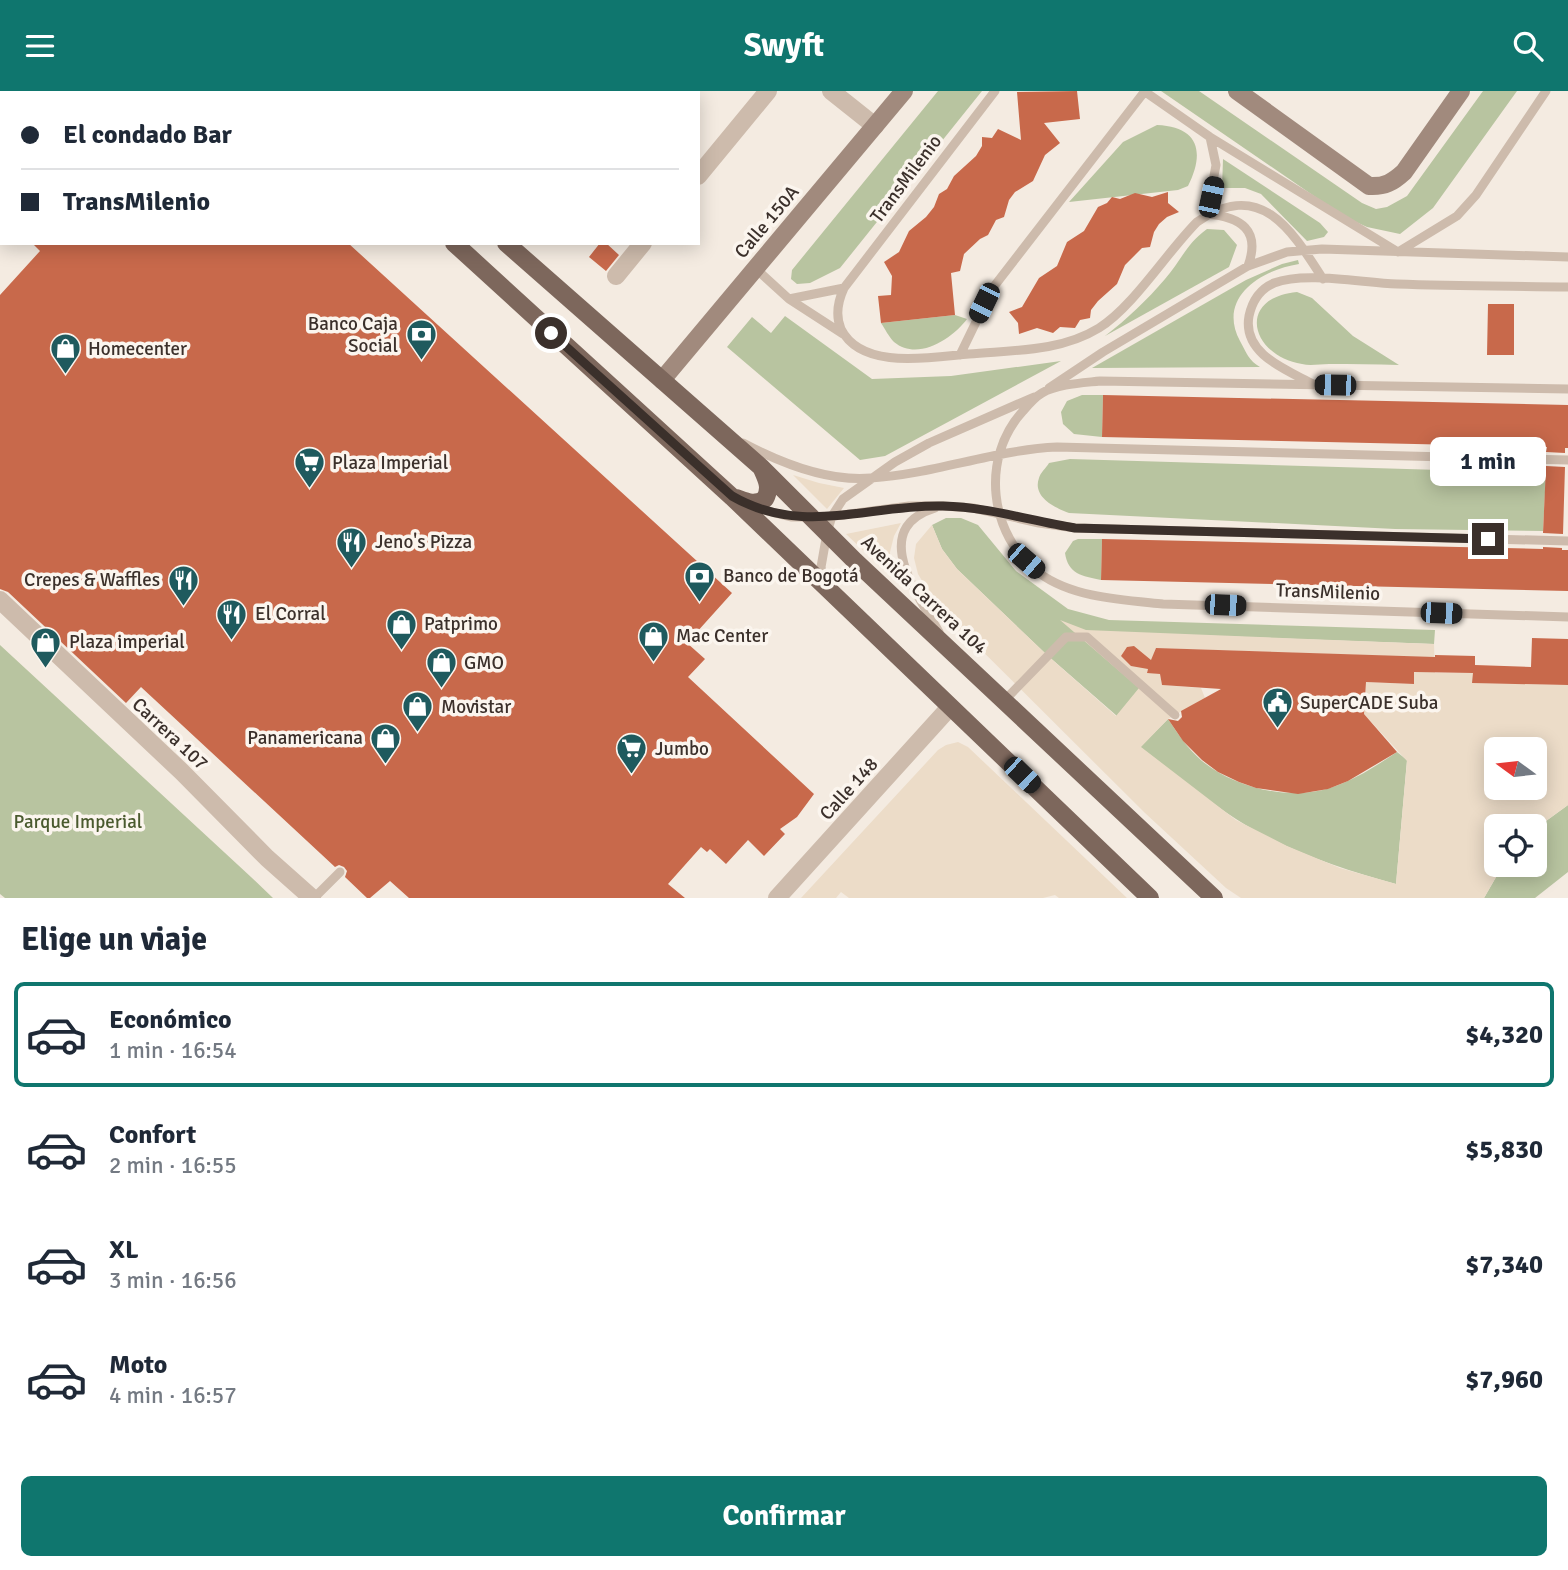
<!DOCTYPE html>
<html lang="es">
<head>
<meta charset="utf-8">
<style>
  :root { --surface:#fff; --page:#f6f6f7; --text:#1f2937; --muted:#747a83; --line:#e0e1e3; --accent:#0f766e }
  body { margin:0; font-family:Signika,sans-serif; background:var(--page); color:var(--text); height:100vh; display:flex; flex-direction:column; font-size:26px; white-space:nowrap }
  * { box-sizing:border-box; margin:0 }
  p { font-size:23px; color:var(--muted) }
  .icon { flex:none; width:38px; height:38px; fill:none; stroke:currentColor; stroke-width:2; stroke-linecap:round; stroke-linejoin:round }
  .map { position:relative; height:807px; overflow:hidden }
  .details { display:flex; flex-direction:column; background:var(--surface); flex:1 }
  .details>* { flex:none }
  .hud { position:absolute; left:0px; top:0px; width:700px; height:154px; box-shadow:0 4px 18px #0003; display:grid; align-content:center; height:154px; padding:0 21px; background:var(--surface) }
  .needle { width:46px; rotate:285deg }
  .fabs { position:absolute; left:1484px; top:646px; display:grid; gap:14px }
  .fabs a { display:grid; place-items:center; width:63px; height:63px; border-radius:10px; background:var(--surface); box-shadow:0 4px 18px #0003; font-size:35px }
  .end { position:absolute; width:32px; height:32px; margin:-16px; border:9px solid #3b302b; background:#fff; box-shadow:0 0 0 4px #fff }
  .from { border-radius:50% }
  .bubble { position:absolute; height:49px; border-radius:10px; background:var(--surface); box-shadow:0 4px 18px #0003; font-size:23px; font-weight:700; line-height:49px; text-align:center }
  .car { position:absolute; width:21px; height:42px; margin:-21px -10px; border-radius:9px; box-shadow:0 0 5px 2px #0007; background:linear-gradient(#222 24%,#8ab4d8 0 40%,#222 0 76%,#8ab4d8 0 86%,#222 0) }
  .hud b { display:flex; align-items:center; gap:24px; height:66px; font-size:26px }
  .hud b+b { border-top:2px solid var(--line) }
  .hud i { width:18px; height:18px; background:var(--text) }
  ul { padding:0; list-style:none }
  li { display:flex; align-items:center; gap:21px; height:105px; margin:0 14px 10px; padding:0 7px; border:4px solid transparent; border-radius:10px }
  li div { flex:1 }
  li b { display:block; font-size:26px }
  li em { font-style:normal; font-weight:700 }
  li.selected { border-color:var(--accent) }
  li>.icon { width:63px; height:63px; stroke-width:1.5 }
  h2 { padding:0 21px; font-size:32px; line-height:84px }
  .action { display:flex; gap:14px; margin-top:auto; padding:14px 21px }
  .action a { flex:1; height:80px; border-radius:10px; background:var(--accent); color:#fff; font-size:28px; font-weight:700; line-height:80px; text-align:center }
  header { display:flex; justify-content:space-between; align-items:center; height:91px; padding:0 21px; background:var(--accent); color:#fff; font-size:32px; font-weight:700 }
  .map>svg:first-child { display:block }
  .green { fill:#b8c4a0 }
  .plaza { fill:#ecdcc8; fill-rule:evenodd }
  .building { fill:#c8694b }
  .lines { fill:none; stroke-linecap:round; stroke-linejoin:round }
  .lane { stroke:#cdbbac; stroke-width:9 }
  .street { stroke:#cdbbac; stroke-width:18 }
  .secondary { stroke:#a18a7d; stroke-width:18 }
  .primary { stroke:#7d675c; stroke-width:18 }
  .route { stroke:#3b302b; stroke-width:9 }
  .labels { text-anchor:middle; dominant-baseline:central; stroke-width:7; stroke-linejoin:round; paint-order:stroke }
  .street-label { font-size:19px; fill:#3b302b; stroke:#fbf5ee }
  .poi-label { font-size:19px; fill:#3b302b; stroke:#fbf5ee; text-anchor:start }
  .park-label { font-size:19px; fill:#4a5a2e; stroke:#fbf5ee }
</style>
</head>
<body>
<header><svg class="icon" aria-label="menu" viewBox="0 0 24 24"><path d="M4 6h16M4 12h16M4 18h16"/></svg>Swyft<svg class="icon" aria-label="search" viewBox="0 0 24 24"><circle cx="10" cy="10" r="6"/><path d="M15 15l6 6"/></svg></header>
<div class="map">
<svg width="1568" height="807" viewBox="0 0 1568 807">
  <rect width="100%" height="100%" fill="#f4ebe1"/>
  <path class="green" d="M938 0H982L840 177 810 192 797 193 791 188 792 179Z
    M1161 0H1199L1362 112 1376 118 1387 116 1407 105 1483 0H1517L1433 117 1400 143 1367 136 1343 125Z
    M1157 34C1199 36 1205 61 1188 95L1178 99 1069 111 1123 51Z
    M1223 68 1320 132 1328 141 1324 146 1307 150 1261 103 1245 97H1222Z
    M1207 138 1224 139 1237 154 1229 176 1105 245C1127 228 1147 209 1165 188 1181 170 1186 153 1207 138Z
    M1298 169 1299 173C1260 179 1217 207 1240 250 1246 261 1249 270 1260 276L1092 277 1246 189 1282 173Z
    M1297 201 1312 207 1353 245 1399 274C1375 273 1352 273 1329 273 1320 273 1310 275 1302 273 1250 264 1236 207 1297 201Z
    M955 224 967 228C953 247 918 271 894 251 889 246 885 238 881 232Z
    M785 225 872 288 951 285 1061 270 885 365 860 369 727 256 752 226 771 242Z
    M1082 304H1103L1102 346 1074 343 1063 333 1061 321 1067 310Z
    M1070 368 1546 382 1543 440 1395 438 1069 422C1055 417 1032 406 1039 387 1040 382 1046 377 1049 372Z
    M946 427H961L978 434 1016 480 1068 518 1109 529 1435 539 1434 553 1135 542 1139 598 1117 625 1047 564 957 478 942 458 932 434Z
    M1078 448H1102L1101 489C1082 485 1068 483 1065 462L1073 450Z
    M0 554 251 786 273 807H5L0 803Z
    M1168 628C1178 643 1188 658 1202 670 1235 697 1289 710 1330 697 1355 689 1376 675 1397 661L1407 669 1396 793C1341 778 1284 759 1236 728 1203 707 1172 680 1140 656Z
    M1568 714V781L1535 807H1484L1503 774H1535V738Z"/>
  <path class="plaza" d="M793 384 819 392 844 397 827 418Z
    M901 432 894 445 890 461 891 486 846 443Z
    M932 434 942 458 957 478 1047 564 1116 625 1139 597 1060 529 1086 539 1434 553 1435 582H1473V592L1568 594V714L1535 738V735H1496V774H1503L1484 807H1241L1226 797 1145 722 937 515 918 483 914 467 916 453ZM1156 557 1415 566 1413 593 1366 591 1364 623 1407 670 1396 793 1340 777 1287 755 1236 729 1141 656 1168 628 1205 607 1201 597 1162 594 1160 583 1147 581ZM1496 658H1535V696H1496Z
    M958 651 968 656 1127 807H1059L1055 804 1043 807H849L841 801 836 807H801L938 659 946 654Z"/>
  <path class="building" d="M1077 0 1080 28 1044 32 1060 52 1045 64 1033 90 1015 101 1009 109 1004 126 996 129 988 144 980 148 964 163 960 180 951 182 955 224 881 232 878 205 891 204 892 185 884 171 899 161 909 140 926 126 934 116 939 103 947 98 954 85 976 65 982 55V46L992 47 998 38 1021 49 1017 1Z
    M1168 101V112L1179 121 1167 126 1159 133 1154 141 1150 156 1142 157 1125 174 1117 193 1098 210 1091 219 1090 227 1080 229 1075 237 1060 236 1053 242 1037 237 1019 243 1018 232 1009 221 1022 216 1039 187 1057 175 1067 151 1084 140 1098 116 1107 112 1112 106 1120 108 1135 102 1152 106Z
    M32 152H348L732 502 687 552 705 568 688 586 814 703 797 726 780 738 785 743 764 765 748 749 726 773 710 758 707 761 701 756 668 793 685 807H409L390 790 370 807H367L345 786 347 780 344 776 339 774 335 776 141 596 126 612 8 501 0 498V204L40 160Z
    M600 152H606L619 164 606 180 589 166Z
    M1488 213H1514V264H1487Z
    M1103 304 1568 314V357H1565V362L1546 361 1547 356 1102 346Z
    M1546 375 1565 376 1563 443 1543 442Z
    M1102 448 1543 458V456L1562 457V459H1568V500L1101 489Z
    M1532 547 1568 548V594L1472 592 1473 582 1414 581V593L1366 591 1364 623 1397 661 1348 690 1328 698 1298 703 1256 697 1239 691 1218 681 1202 669 1183 650 1168 628 1178 630 1182 626 1181 620 1221 598 1162 594 1160 583 1147 582 1148 578 1131 575 1121 565 1127 556 1134 555 1151 569 1156 557 1435 566V564L1475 565V574L1531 576Z"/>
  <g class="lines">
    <path class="lane" d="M995 0 844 197C838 210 835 224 841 238 862 280 932 266 969 263 1013 259 1060 261 1099 237 1133 216 1167 161 1197 131 1260 87 1291 138 1323 188
      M1144 0 1210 46 1398 161 1457 125 1476 104 1546 0
      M1210 46 1216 74 1207 123C1241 126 1261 139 1248 175
      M756 178 789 208
      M843 243 789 208 844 197
      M960 264 992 198 1145 0
      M1313 293C1287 279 1242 263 1249 225 1252 211 1260 198 1274 192 1305 180 1363 192 1397 193 1454 195 1511 195 1568 196
      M1049 297 1103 261 1248 175 1287 161 1322 158 1568 166
      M1568 298 1100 290C1082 292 1058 293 1042 302 1035 306 1028 314 1023 320 980 367 989 444 1039 482 1073 507 1123 509 1163 513L1568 526
      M743 352C781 372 827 391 871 387 934 383 994 359 1057 356L1568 369
      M752 416 791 426H810
      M935 417C868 438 918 504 939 541
      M827 426 909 415H943L973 417 1039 432 1075 437 1568 450
      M824 490 821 476 827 442 832 425 843 408 895 371 929 352 1034 306
      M1005 609 1066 546H1087L1175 624
      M314 807 340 781"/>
    <path class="street" d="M587 0 589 2
      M831 0 875 35
      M366 2 368 0
      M548 2 549 0
      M659 2 661 0
      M698 85 768 0
      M616 185 643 152
      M0 509 182 681 267 767 312 807
      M777 807 950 616"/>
    <path class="secondary" d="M1237 0 1369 95C1385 96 1393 91 1404 81L1461 0
      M40 2 42 0
      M81 2 82 0
      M0 46 2 44
      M0 89 2 87
      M662 289 904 0"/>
    <path class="primary" d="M288 0 290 2
      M353 0 355 2
      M454 152 732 406 1150 807
      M506 152 762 377 855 470 1214 807
      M736 407C747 411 754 415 765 408 771 397 767 389 762 378"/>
  </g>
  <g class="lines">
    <path class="route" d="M551 242 732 405C802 446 869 413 943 415 988 416 1031 430 1075 437L1488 448"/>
  </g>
  <defs>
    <symbol id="bank-pin" viewBox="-11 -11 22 30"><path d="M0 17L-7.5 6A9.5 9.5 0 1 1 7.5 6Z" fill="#1f5a5e" stroke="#fbf5ee"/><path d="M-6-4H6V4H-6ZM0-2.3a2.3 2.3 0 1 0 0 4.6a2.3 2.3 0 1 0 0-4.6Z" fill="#fff"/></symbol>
    <symbol id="shop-pin" viewBox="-11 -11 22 30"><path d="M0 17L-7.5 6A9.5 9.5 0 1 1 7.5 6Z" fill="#1f5a5e" stroke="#fbf5ee"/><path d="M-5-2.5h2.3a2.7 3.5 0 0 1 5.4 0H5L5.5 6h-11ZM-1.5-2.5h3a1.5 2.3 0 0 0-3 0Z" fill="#fff"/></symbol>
    <symbol id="supermarket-pin" viewBox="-11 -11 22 30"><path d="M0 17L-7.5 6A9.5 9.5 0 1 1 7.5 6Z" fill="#1f5a5e" stroke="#fbf5ee"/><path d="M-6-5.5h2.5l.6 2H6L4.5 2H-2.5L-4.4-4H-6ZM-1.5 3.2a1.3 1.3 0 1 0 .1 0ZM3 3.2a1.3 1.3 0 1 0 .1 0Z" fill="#fff"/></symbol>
    <symbol id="restaurant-pin" viewBox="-11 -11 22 30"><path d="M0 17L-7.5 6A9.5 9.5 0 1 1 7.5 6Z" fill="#1f5a5e" stroke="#fbf5ee"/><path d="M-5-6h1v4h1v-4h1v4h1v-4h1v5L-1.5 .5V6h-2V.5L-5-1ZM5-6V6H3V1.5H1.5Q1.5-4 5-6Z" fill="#fff"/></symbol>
    <symbol id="civic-pin" viewBox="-11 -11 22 30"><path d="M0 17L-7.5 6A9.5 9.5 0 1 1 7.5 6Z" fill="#1f5a5e" stroke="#fbf5ee"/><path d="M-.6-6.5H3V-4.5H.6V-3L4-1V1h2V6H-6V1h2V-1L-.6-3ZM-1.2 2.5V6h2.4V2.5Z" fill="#fff"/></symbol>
  </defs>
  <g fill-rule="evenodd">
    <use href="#bank-pin" x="404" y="226" width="35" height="47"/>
    <use href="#shop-pin" x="48" y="240" width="35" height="47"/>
    <use href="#supermarket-pin" x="292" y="354" width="35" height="47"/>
    <use href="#restaurant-pin" x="334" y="434" width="35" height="47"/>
    <use href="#bank-pin" x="682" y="468" width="35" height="47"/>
    <use href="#restaurant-pin" x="166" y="472" width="35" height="47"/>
    <use href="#restaurant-pin" x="214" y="506" width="35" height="47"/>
    <use href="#shop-pin" x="384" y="516" width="35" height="47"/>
    <use href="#shop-pin" x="636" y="528" width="35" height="47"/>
    <use href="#shop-pin" x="28" y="534" width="35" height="47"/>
    <use href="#shop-pin" x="424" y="554" width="35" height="47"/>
    <use href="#civic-pin" x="1260" y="594" width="35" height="47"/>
    <use href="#shop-pin" x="400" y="598" width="35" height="47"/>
    <use href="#shop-pin" x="368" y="630" width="35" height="47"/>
    <use href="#supermarket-pin" x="614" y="640" width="35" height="47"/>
  </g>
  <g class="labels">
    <g class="street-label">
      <text transform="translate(906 88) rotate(-53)">TransMilenio</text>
      <text transform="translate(767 131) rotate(-50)">Calle 150A</text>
      <text transform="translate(1328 501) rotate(2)">TransMilenio</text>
      <text transform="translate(924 504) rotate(43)">Avenida Carrera 104</text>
      <text transform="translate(170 643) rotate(43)">Carrera 107</text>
      <text transform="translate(849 698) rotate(-48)">Calle 148</text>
    </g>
    <g class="poi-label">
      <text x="398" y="233" text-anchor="end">Banco Caja<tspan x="398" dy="22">Social</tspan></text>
      <text x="88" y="258">Homecenter</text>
      <text x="332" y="372">Plaza Imperial</text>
      <text x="375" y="451">Jeno's Pizza</text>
      <text x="723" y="485">Banco de Bogotá</text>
      <text x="160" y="489" text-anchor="end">Crepes &amp; Waffles</text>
      <text x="255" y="523">El Corral</text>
      <text x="424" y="533">Patprimo</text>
      <text x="676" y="545">Mac Center</text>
      <text x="69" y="551">Plaza imperial</text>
      <text x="464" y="572">GMO</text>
      <text x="1300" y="612">SuperCADE Suba</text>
      <text x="441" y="616">Movistar</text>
      <text x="363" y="647" text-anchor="end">Panamericana</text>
      <text x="655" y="658">Jumbo</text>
    </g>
    <g class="park-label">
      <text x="78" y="731">Parque Imperial</text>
    </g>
  </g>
</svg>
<div class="fabs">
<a><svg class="needle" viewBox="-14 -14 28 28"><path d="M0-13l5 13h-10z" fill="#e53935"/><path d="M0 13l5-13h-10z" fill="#747a83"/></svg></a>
<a><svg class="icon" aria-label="locate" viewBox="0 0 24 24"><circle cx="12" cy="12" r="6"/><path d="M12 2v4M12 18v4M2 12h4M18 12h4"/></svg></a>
</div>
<i class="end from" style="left:551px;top:242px"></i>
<i class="end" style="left:1488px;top:448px"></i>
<div class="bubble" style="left:1430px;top:346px;width:116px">1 min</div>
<i class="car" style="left:1211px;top:106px;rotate:12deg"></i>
<i class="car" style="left:984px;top:212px;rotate:206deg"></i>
<i class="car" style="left:1335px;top:294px;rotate:271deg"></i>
<i class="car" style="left:1026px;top:470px;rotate:131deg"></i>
<i class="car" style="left:1225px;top:514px;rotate:92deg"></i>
<i class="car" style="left:1441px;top:522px;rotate:92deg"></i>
<i class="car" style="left:1022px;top:684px;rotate:134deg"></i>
<div class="hud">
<b><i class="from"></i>El condado Bar</b>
<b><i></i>TransMilenio</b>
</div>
</div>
<section class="details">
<h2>Elige un viaje</h2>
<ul>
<li class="selected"><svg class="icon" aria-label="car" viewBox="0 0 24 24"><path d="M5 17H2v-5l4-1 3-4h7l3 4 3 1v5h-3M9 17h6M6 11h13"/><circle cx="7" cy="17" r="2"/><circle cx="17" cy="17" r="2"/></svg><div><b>Económico</b><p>1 min · 16:54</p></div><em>$4,320</em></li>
<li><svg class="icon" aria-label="car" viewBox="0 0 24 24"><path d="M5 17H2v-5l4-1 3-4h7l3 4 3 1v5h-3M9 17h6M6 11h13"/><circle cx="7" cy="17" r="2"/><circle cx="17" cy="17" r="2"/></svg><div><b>Confort</b><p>2 min · 16:55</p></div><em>$5,830</em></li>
<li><svg class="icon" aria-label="car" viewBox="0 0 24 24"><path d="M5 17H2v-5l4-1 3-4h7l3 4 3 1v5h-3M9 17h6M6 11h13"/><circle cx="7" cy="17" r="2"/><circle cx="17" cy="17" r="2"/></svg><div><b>XL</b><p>3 min · 16:56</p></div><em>$7,340</em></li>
<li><svg class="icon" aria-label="car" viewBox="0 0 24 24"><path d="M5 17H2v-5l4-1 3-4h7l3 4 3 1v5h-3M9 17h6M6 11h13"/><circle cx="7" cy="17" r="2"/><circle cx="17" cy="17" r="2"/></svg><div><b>Moto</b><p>4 min · 16:57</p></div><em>$7,960</em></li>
</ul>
<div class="action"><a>Confirmar</a></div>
</section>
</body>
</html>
